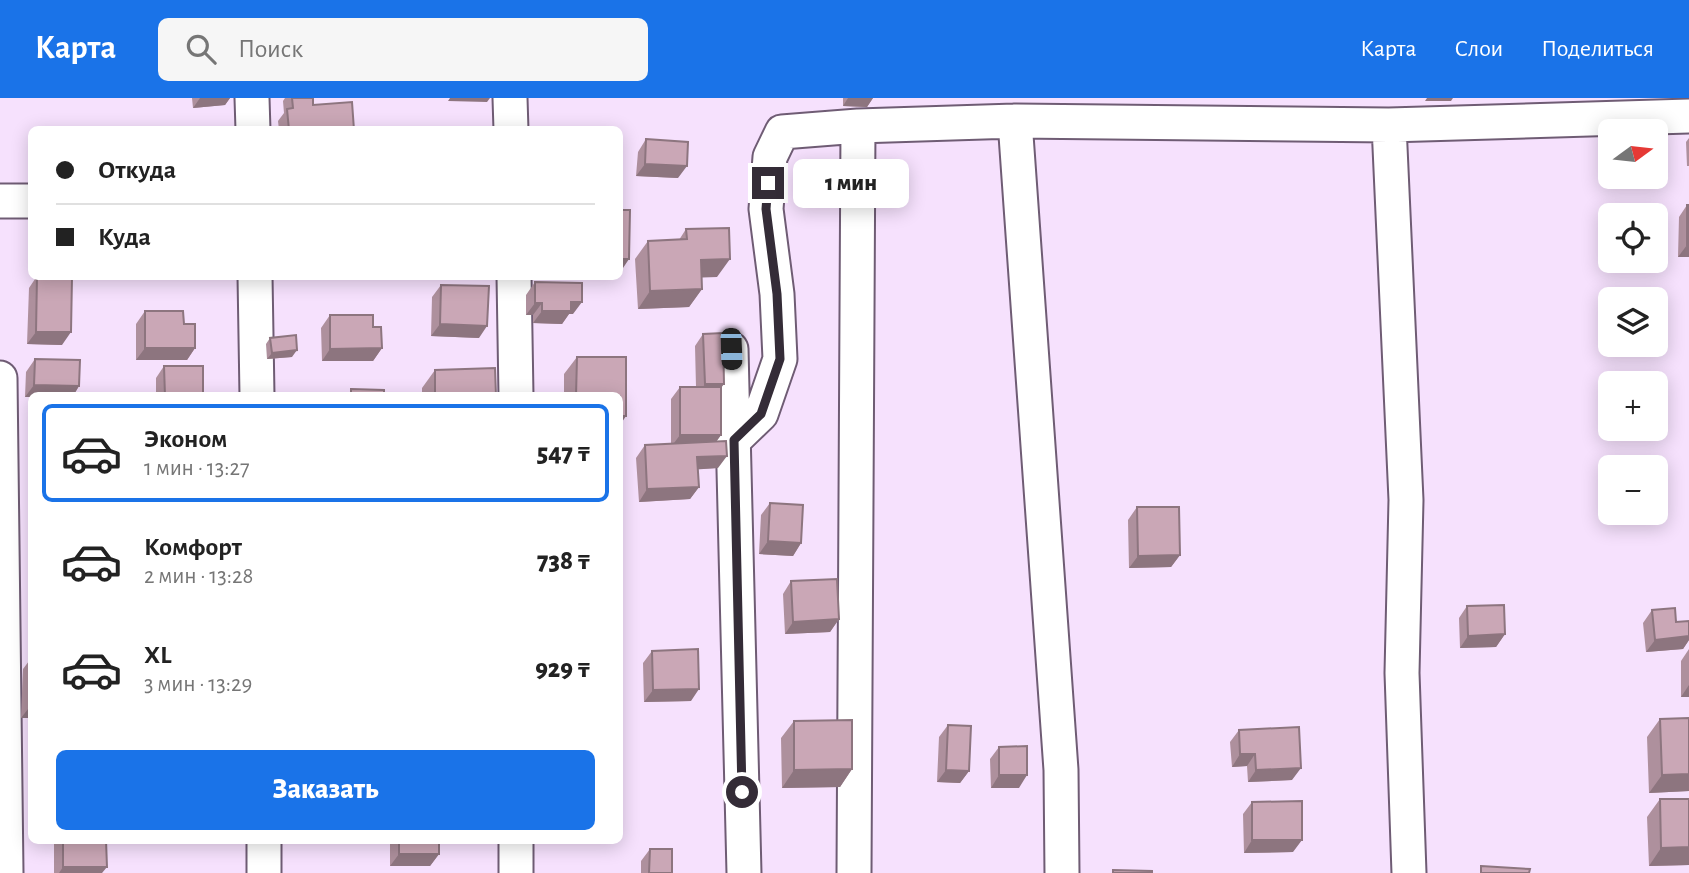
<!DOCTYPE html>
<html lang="ru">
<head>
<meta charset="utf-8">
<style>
  :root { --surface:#fff; --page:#f6f6f6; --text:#222; --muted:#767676; --line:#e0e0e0; --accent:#1a73e8 }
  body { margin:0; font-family:"Alegreya Sans",sans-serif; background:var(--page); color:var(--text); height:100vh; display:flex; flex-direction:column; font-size:26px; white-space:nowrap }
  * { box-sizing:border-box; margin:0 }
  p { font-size:23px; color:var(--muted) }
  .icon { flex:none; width:38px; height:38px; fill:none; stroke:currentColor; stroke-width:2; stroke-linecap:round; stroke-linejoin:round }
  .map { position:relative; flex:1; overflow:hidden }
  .sheet { position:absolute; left:28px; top:294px; width:595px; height:452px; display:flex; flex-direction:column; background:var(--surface); border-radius:10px; box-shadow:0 4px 18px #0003 }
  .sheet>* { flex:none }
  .guide { position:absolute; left:28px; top:28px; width:595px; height:154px; border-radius:10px; box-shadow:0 4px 18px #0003; display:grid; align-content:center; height:154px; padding:0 28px; background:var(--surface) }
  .needle { width:46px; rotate:75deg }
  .buttons { position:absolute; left:1598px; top:21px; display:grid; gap:14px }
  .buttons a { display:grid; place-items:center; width:70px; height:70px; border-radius:10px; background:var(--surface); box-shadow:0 4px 18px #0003; font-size:35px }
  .end { position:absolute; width:32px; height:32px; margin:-16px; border:9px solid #342c37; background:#fff; box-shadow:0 0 0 4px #fff }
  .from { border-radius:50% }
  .bubble { position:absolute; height:49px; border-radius:10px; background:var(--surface); box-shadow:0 4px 18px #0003; font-size:23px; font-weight:800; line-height:49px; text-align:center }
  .car { position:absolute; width:21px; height:42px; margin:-21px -10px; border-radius:9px; box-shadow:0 0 5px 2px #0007; background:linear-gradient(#222 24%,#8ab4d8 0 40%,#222 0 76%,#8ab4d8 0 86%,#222 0) }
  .guide b { display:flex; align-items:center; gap:24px; height:66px; font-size:26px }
  .guide b+b { border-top:2px solid var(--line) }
  .guide i { width:18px; height:18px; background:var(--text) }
  ul { padding:12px 0 0; list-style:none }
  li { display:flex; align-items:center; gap:21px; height:98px; margin:0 14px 10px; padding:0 14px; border:4px solid transparent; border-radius:10px }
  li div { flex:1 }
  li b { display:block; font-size:26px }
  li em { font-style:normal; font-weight:800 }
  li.active { border-color:var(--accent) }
  li>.icon { width:63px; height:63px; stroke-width:1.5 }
  .primary-button { display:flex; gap:14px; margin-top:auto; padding:14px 28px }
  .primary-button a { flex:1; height:80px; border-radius:10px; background:var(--accent); color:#fff; font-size:28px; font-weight:800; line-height:80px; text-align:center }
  header { display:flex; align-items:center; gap:42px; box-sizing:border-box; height:98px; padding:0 35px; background:var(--accent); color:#fff }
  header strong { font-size:33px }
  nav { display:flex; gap:38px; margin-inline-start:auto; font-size:24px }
  .search { width:490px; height:63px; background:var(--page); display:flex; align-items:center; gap:18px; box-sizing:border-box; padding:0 24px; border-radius:10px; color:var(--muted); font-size:26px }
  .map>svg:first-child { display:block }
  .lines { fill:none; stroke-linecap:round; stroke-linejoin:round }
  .minor-casing { stroke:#6f5c74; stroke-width:37 }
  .minor { stroke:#fff; stroke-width:33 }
  .wall { fill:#ae909d }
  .shaded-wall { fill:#8d757f }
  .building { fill:#caa7b6; stroke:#8d757f; stroke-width:2 }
  .route { stroke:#342c37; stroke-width:9 }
</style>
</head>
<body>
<header>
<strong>Карта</strong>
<div class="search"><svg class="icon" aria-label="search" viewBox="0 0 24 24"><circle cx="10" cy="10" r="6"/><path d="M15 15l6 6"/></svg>Поиск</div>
<nav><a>Карта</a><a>Слои</a><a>Поделиться</a></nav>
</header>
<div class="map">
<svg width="1689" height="775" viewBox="0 0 1689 775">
  <rect width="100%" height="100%" fill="#f6e1fd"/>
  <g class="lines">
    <defs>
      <path id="minor" d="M252 0 253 32
        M510 0 511 32
        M1015 23 1061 672 1062 775
        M1389 27 1689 18
        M0 103H32
        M255 178 257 298
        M514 178 516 298
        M731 251 744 775
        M0 280 6 775
        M734 342 761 316 780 261 777 196 766 111 770 59 782 34 858 28
        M264 742V775
        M516 742V775
        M854 775 858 28 1015 23 1389 27 1406 402 1402 575 1409 775"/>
    </defs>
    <use href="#minor" class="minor-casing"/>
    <use href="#minor" class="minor"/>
  </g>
  <path class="wall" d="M192 0H230L225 7 193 10Z
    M285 0H313V7L354 32H279L278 23 284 15 283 3Z
    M843 0H873L867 9 843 8Z
    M1689 40V68H1687L1686 44Z
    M646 41 678 80 636 78 638 54Z
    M1687 107 1689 159H1678L1679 119Z
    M686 131 717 179H701L702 191 689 209 638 211 635 161 648 143 679 142Z
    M37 178 62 247 27 246 29 190Z
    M535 184 573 216H569L562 226 533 225V217H526V197Z
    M441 187 479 240 431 238 432 199Z
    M145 213 184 226 195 250 187 262H136V226Z
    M330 217 373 229 382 250 373 263H322L321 230Z
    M703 236 721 290V337L716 344 718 370 698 371 699 389 690 401 639 404 636 360 645 347 671 346V301L680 289H696L695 248Z
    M270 240 292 259 267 261 266 246Z
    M577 259 620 298H564V276Z
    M35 261 79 288 73 298H32V299H25L26 274Z
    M164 268 203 298H156V280Z
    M435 272 496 298H422V290Z
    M770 405 801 445 793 458 759 456 761 417Z
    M1137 409 1180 457 1171 469 1129 470 1128 422Z
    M791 483 839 521 830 534 785 536 783 496Z
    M1467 508 1505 536 1496 549 1460 550 1459 520Z
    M1652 512 1676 524 1689 523V542L1683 551 1646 554 1643 525Z
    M1689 551V599H1681V563Z
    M652 553 691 603 644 604 643 565Z
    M32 559V620H21L23 571Z
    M1689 620V693L1649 695 1647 639 1660 621Z
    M794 623 852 671 840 689 782 690 781 640Z
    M948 627 969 673 960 685 937 684 939 639Z
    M1239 632 1292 682 1248 684 1247 668 1232 669 1230 644Z
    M999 649 1019 690H991L990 661Z
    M1660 701 1689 767 1649 768 1647 719Z
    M1252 704 1293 754 1244 755 1243 716Z
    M54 742H106L102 775H54Z
    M390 742H439V756L430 768H390Z
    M650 751 672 775H641V763Z"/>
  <path class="shaded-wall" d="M200 0H230L225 7 193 10Z
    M450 0H490L487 4 448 3Z
    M848 0H873L867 9 843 8Z
    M1427 0H1453L1451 3H1425Z
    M645 66 687 68 678 80 636 78Z
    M1687 147H1689V159H1678Z
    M620 161H629L621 173H620Z
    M730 161 717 179 688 180 701 162Z
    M392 178H440L437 182H389Z
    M702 191 689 209 638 211 650 193Z
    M571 204H582L573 216H569L562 226 533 225 542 213Z
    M535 205H542L533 217H526Z
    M440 226 487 228 479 240 431 238Z
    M36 234H71L62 247 27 246Z
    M145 250H195L187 262H136Z
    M382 250 373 263H322L330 251Z
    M297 252 292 259 267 261 272 255Z
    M705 286H724L715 298 696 299Z
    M34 287 79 288 73 298H32V299H25Z
    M620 318H626L620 327Z
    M680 337H721L712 349H671Z
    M727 358 718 370 689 372 697 359Z
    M699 389 690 401 639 404 647 391Z
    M768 443 801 445 793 458 759 456Z
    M1180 457 1171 469 1129 470 1138 458Z
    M839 521 830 534 785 536 793 524Z
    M1505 536 1496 549 1460 550 1468 538Z
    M1689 538V542L1683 551 1646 554 1655 542Z
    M1689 587V599H1681Z
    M699 591 691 603 644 604 653 592Z
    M32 606V620H21Z
    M1240 656H1255L1247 668 1232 669Z
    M1301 670 1292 682 1248 684 1256 672Z
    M852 671 840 689 782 690 794 672Z
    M946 672 969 673 960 685 937 684Z
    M1689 676V693L1649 695 1662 677Z
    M999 677H1027L1019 690H991Z
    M1252 742H1302L1293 754 1244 755Z
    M1689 749V767L1649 768 1661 750Z
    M399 756H439L430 768H390Z
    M63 769H107L102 775H59Z"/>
  <path class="building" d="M292 0H313V7L352 4 354 32H289L287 11 293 10Z
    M646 41 688 44 687 68 645 66Z
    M1687 107H1689V147H1687Z
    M620 112H630L629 161H620Z
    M729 130 730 161 701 162 702 191 650 193 648 143 687 141 686 131Z
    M37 178 72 179 71 234H36Z
    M535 184 582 185V204H571V213H542V205H535Z
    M441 187 489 188 487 228 440 226Z
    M145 213H183L184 226H195V250H145Z
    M330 217H373V229H381L382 250 330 251Z
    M723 235 724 286H705L703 236Z
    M296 237 297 252 272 255 270 240Z
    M577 259H626V318H620V298H576Z
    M35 261 80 262 79 288 34 287Z
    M164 268H203V298H165Z
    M495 270 496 298H435V272Z
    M680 289H721V337H680Z
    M351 291 384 292V298H351Z
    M726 343 727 358 697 359 699 389 647 391 645 347Z
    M770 405 803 407 801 445 768 443Z
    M1137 409H1179L1180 457 1138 458Z
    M837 481 839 521 793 524 791 483Z
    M1504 507 1505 536 1468 538 1467 508Z
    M1675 510 1676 524 1689 523V538L1655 542 1652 512Z
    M698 551 699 591 653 592 652 553Z
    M1689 620V676L1662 677 1660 621Z
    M852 622V671L794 672V623Z
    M948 627 971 628 969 673 946 672Z
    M1299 629 1301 670 1256 672 1255 656H1240L1239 632Z
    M1027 648V677H999V649Z
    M1660 701H1689V749L1661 750Z
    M1302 703V742H1252V704Z
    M63 742H106L107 769H63Z
    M399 742H439V756H399Z
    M650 751H672V775H649Z
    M1481 768 1530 771 1529 775H1481Z
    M1113 772 1152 773V775H1113Z"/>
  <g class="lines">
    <path class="route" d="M742 694 734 342 761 316 780 261 777 196 766 111 768 85"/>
  </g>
</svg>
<div class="buttons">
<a><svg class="needle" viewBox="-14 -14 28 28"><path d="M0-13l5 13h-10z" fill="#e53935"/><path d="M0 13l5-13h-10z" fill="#767676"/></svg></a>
<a><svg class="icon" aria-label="locate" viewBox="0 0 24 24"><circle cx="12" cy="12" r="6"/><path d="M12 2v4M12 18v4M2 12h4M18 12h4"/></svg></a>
<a><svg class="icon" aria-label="layers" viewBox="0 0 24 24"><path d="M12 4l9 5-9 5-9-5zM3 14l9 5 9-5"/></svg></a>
<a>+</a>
<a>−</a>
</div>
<i class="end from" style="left:742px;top:694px"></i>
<i class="end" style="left:768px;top:85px"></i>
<div class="bubble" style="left:793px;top:61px;width:116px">1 мин</div>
<i class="car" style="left:731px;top:251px;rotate:178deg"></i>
<div class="guide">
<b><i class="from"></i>Откуда</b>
<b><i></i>Куда</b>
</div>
<section class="sheet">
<ul>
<li class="active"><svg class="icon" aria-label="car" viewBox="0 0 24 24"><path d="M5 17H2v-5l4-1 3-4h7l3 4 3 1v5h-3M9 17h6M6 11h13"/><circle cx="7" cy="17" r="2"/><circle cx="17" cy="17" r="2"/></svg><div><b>Эконом</b><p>1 мин · 13:27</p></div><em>547 ₸</em></li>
<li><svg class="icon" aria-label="car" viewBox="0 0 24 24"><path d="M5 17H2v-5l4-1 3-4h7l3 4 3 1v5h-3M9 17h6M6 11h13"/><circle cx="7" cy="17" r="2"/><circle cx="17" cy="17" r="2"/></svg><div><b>Комфорт</b><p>2 мин · 13:28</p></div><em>738 ₸</em></li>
<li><svg class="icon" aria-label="car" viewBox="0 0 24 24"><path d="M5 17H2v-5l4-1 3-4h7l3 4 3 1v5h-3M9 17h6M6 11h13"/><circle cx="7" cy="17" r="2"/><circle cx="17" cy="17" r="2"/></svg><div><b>XL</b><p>3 мин · 13:29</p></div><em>929 ₸</em></li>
</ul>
<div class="primary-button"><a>Заказать</a></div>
</section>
</div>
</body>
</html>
